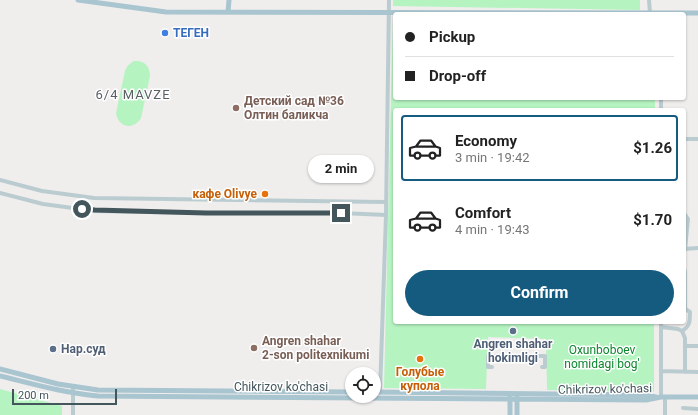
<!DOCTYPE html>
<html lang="en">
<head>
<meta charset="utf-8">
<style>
  :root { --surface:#fff; --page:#f6f6f6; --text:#222; --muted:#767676; --line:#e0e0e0; --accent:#155a7f }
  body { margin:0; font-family:Roboto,sans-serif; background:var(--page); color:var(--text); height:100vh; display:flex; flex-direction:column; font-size:15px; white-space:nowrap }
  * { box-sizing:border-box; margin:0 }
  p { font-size:13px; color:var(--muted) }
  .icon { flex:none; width:22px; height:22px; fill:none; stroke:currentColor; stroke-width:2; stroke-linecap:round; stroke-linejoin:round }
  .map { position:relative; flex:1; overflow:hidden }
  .side { position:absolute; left:393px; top:108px; width:293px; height:216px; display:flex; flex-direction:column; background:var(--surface); border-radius:4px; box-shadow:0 1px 3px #0004 }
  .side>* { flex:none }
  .top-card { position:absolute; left:393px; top:12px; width:293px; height:88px; border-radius:4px; box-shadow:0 1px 3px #0004; display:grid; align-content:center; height:88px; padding:0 12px; background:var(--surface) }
  .buttons { position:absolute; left:345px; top:367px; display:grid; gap:8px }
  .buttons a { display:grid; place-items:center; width:36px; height:36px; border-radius:50%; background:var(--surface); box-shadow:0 1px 3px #0004; font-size:20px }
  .scale { position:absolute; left:12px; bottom:10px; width:105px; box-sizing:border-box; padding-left:4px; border:2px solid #43565c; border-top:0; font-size:11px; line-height:14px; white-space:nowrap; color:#43565c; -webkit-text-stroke:3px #fff; paint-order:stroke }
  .end { position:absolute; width:18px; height:18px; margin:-9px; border:5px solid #43565c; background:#fff; box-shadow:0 0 0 2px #fff }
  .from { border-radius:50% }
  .bubble { position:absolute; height:28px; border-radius:14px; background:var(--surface); box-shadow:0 1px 3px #0004; font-size:13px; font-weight:700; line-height:28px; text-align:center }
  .top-card b { display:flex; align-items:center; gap:14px; height:38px; font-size:15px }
  .top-card b+b { border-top:1px solid var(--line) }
  .top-card i { width:10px; height:10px; background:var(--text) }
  ul { padding:7px 0 0; list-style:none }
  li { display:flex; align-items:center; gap:12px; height:66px; margin:0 8px 6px; padding:0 4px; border:2px solid transparent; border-radius:4px }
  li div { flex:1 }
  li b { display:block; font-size:15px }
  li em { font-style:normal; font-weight:700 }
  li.selected { border-color:var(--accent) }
  li>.icon { width:36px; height:36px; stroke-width:1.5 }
  .button { display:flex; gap:8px; margin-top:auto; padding:8px 12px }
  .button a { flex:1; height:46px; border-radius:24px; background:var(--accent); color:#fff; font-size:16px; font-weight:700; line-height:46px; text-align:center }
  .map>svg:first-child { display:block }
  .green { fill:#b5f3c0 }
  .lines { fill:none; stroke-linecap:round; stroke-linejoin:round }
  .minor { stroke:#bbccd1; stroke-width:4 }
  .major { stroke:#a9c5d0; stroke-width:5 }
  .route { stroke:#43565c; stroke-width:5 }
  .shop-dot { fill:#3f7fe0; stroke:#fff; stroke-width:1.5 }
  .education-dot { fill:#8d6e63; stroke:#fff; stroke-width:1.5 }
  .food-dot { fill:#e8710a; stroke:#fff; stroke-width:1.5 }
  .service-dot { fill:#5c6f8a; stroke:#fff; stroke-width:1.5 }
  .labels { text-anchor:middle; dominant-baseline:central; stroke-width:3; stroke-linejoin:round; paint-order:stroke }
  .shop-label { font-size:12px; font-weight:bold; fill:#366cbe; stroke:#fff; text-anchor:start }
  .education-label { font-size:12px; font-weight:bold; fill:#785e54; stroke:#fff; text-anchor:start }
  .food-label { font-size:12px; font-weight:bold; fill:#c56008; stroke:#fff; text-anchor:end }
  .service-label { font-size:12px; font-weight:bold; fill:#4e5e75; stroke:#fff }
  .park-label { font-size:12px; fill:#0d852f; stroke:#fff }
  .street-label { font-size:12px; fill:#43565c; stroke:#fff }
  .neighbourhood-label { font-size:13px; letter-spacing:1px; fill:#595f63; stroke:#fff }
</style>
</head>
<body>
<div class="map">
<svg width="698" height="415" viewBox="0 0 698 415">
  <rect width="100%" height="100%" fill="#f0eded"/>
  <path class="green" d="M393 0H640V10L393 6Z
    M393 17H395V98H655V110H395V322H654V392L547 390 546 339 488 337 486 389 384 388Z
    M134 61C144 60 150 66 150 76L141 118C133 131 118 127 116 113L125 71C127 66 129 64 134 61Z
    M0 389 62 406V415H0Z"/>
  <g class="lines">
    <path class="minor" d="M649 0 650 13
      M661 98V110
      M684 139H698
      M0 180 42 191 94 198 386 202
      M0 193 43 204 95 211 206 213H341L386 215
      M684 213 688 219 685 249
      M684 249 698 248
      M684 268 685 272V308
      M661 327 678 329 682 331 685 338V372
      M682 331C690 326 690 322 690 312L684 308
      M685 346H698
      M492 367H488V356H545V367H542
      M661 371 698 372
      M380 392 386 215 389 0
      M661 397V322
      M683 408 698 409
      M73 415V387
      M665 415V397"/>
    <path class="major" d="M78 0 166 12 698 13
      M228 12 229 0
      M0 369 58 384 98 390 352 392
      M0 376C33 384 64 393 98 396L646 400 661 397H698
      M374 392 646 395 656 397
      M510 415V397
      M517 415V396"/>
  </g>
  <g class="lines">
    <path class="route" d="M82 209 95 210 206 213H341"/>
  </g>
  <circle class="shop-dot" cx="165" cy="33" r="4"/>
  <g class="education-dot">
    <circle cx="236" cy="108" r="4"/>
    <circle cx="254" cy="348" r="4"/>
  </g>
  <g class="food-dot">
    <circle cx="265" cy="194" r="4"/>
    <circle cx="420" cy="359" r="4"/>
  </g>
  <g class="service-dot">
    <circle cx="513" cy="331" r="4"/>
    <circle cx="53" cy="349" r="4"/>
  </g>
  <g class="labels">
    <g class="shop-label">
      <text x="173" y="33">ТЕГЕН</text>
    </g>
    <g class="education-label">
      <text x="244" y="101">Детский сад №36<tspan x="244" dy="14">Олтин баликча</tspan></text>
      <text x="262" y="341">Angren shahar<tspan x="262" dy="14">2-son politexnikumi</tspan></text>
    </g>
    <g class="food-label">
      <text x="257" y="194">кафе Olivye</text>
      <text x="420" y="372" text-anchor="middle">Голубые<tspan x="420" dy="14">купола</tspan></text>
    </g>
    <g class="service-label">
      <text x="513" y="344">Angren shahar<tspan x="513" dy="14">hokimligi</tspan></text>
      <text x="61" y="349" text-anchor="start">Нар.суд</text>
    </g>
    <g class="park-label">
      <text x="602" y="350">Oxunboboev<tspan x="602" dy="14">nomidagi bog'</tspan></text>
    </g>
    <g class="street-label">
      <text x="281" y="387">Chikrizov ko'chasi</text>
      <text transform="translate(605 389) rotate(-1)">Chikrizov ko'chasi</text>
    </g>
    <g class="neighbourhood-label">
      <text x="133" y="94">6/4 MAVZE</text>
    </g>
  </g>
</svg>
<div class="buttons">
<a><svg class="icon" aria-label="locate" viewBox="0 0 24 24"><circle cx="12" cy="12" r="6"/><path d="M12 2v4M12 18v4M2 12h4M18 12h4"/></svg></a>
</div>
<div class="scale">200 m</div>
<i class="end from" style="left:82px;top:209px"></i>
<i class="end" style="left:341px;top:213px"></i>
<div class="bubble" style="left:308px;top:155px;width:66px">2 min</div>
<div class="top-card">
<b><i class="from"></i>Pickup</b>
<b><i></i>Drop-off</b>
</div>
<section class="side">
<ul>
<li class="selected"><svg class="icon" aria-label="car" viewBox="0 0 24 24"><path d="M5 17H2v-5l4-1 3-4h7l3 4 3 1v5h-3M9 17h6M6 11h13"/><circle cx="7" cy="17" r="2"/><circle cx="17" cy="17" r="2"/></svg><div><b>Economy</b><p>3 min · 19:42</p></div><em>$1.26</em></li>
<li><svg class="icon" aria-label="car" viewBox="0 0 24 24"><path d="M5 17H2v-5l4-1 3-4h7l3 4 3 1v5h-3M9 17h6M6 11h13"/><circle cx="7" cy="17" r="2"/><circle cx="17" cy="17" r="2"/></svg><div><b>Comfort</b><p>4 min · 19:43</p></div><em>$1.70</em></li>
</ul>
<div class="button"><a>Confirm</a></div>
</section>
</div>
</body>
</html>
